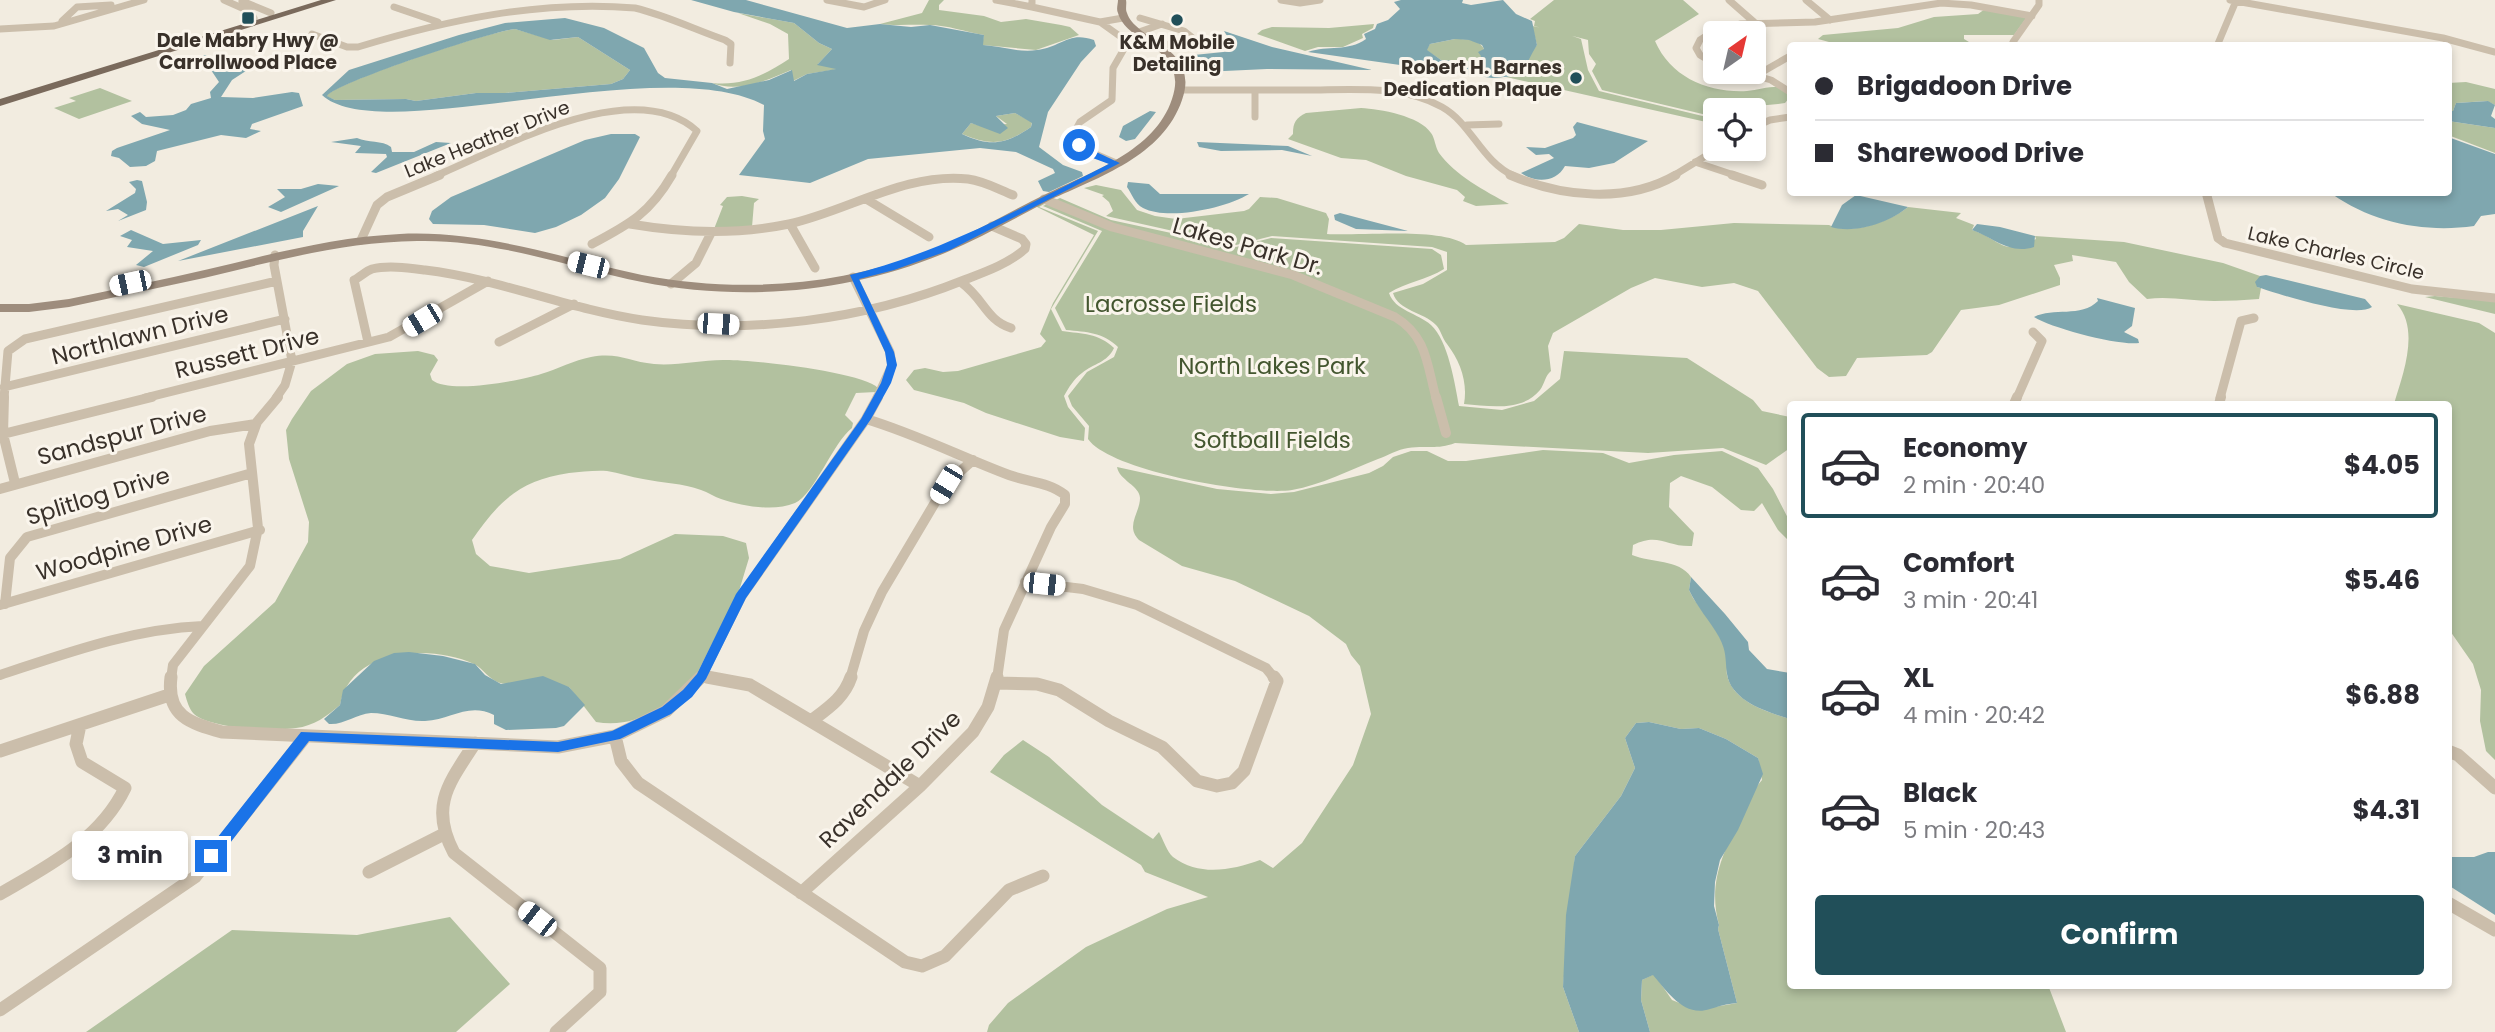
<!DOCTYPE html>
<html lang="en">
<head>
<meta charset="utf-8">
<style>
  :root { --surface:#fff; --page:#f2f2f3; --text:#2b2b33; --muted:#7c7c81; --line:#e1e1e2; --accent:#214f59 }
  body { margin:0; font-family:Poppins,sans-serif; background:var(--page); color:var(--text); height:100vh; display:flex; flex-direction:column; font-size:26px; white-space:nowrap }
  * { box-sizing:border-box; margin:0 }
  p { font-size:23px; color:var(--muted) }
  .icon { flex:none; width:38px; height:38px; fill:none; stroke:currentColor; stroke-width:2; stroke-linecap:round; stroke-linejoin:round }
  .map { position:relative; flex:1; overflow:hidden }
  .panel { position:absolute; left:1787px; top:401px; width:665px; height:588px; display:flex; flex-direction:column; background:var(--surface); border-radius:7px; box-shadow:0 4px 10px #0003 }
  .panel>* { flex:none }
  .hud { position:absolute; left:1787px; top:42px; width:665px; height:154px; border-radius:7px; box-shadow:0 4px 10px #0003; display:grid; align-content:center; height:154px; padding:0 28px; background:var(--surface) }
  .needle { width:46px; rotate:34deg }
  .fabs { position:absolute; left:1703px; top:21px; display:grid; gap:14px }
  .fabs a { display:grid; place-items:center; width:63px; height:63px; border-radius:7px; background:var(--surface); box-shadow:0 4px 10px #0003; font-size:35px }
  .end { position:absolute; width:32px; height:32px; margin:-16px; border:9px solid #1a73e8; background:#fff; box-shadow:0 0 0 4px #fff }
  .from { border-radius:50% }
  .bubble { position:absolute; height:49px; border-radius:7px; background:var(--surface); box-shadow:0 4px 10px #0003; font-size:23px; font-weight:700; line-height:49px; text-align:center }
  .car { position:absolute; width:21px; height:42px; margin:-21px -10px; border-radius:9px; box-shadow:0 0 5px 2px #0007; background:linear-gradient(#fff 24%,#345 0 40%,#fff 0 76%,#345 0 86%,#fff 0) }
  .hud b { display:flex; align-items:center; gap:24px; height:66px; font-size:26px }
  .hud b+b { border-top:2px solid var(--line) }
  .hud i { width:18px; height:18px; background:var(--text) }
  ul { padding:12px 0 0; list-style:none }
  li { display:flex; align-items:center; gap:21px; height:105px; margin:0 14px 10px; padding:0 14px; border:4px solid transparent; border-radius:7px }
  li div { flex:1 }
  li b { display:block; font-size:26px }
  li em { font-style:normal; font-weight:700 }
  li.active { border-color:var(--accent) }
  li>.icon { width:63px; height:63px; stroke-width:1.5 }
  .cta { display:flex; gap:14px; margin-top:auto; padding:14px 28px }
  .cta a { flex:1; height:80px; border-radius:7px; background:var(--accent); color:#fff; font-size:28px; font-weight:700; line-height:80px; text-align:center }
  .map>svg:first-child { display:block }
  .green { fill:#b2c19f }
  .water { fill:#7fa7af; fill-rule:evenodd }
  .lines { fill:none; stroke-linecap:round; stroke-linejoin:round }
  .street-far3 { stroke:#cbbeab; stroke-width:7 }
  .street-far2 { stroke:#cbbeab; stroke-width:9 }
  .street-far1 { stroke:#cbbeab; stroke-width:10 }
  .street { stroke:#cbbeab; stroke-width:13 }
  .secondary { fill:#9e8d7d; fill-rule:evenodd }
  .primary { fill:#7a6a5c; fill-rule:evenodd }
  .route { fill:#1a73e8 }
  .poi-dot { fill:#214f59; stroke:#faf5ec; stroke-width:2.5 }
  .labels { text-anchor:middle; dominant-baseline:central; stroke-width:6; stroke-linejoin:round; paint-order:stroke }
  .far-poi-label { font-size:19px; font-weight:bold; fill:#39312a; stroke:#faf5ec }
  .far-street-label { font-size:19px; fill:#39312a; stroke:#faf5ec }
  .street-label { font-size:23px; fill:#39312a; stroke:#faf5ec }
  .park-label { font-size:23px; fill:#43562f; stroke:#faf5ec }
</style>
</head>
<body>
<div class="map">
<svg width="2495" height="1032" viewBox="0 0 2495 1032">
  <rect width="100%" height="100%" fill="#f2ece0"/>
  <path class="green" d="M929 0H944L939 5V10L984 16 1001 22 1026 19 1061 25 1070 27 1079 35 1036 50 982 45 984 35C966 32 947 25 929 25 913 24 897 26 880 24L922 13Z
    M1554 0H1683L1699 14 1655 41C1671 78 1709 93 1747 91 1758 90 1770 86 1781 87L1790 97 1785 103 1778 104 1715 110V117L1602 90 1592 71 1596 64 1589 54 1588 40 1534 26 1535 21 1530 19Z
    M1985 9 2027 17 2014 35H1964V39L1974 45 1829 42 1818 39 1823 35 1898 28 1934 17 1978 14Z
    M738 13 794 23 819 43 832 49 818 64 839 69 807 74 793 81 791 70C766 81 738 93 712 83 743 86 763 76 789 59L788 34 770 24Z
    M1374 24 1373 28 1362 34 1363 38 1343 47H1318L1305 51 1257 34 1262 30 1272 27 1329 28Z
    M1532 26 1558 31 1581 39 1588 70 1599 91 1715 119V124L1506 77C1531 72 1520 72 1529 55 1531 51 1534 49 1537 45Z
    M515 29 553 40 578 37 630 70 623 79 611 84 505 93H476L416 101 406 99 335 100 326 96C339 81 488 32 515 29Z
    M1455 39C1465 39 1479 39 1484 49L1479 62 1441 60 1426 50 1430 44Z
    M2466 82 2495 89V105L2487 101 2456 103 2453 111H2448V83Z
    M100 88 132 101 79 119 54 108 76 101 69 98Z
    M1361 108C1380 109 1420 116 1431 133 1435 138 1435 147 1439 153 1455 175 1485 191 1509 204L1476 206 1463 201 1465 197 1457 190 1406 176 1366 160 1341 158 1288 139 1293 134C1293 122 1296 118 1306 113Z
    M1015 113 1032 122 1031 127C1005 145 991 146 962 134L971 123 981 126 1007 124 996 116Z
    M2448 121 2495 128V153L2448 135Z
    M1096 185 1121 190 1137 210 1155 216 1176 219 1244 211 1249 209 1260 197 1277 198 1326 213 1329 219 1327 234C1360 236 1442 227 1466 245L1555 242 1564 238 1579 224 1623 230H1661L1734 223 1829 225C1850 236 1891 221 1908 207L1961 213 1956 218 1974 225 1972 230C2003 240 2000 257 2036 239L2035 236 2124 242 2223 263 2260 276 2257 287 2261 288 2259 299C2244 300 2229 301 2214 301 2190 301 2170 296 2147 299L2129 282 2116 262 2072 255 2073 261 2054 265 2060 278V285L1999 305 1961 310 1932 352 1927 355 1857 358 1846 376 1829 377 1817 368 1758 291 1734 283 1702 287 1655 278 1631 288 1553 333 1548 346 1551 371C1545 376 1545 383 1540 390 1522 412 1489 406 1464 404 1468 382 1460 361 1447 344 1442 338 1441 330 1436 325 1424 312 1398 311 1393 293L1423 284 1447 270V252L1432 247 1272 236 1236 245 1106 216 1113 211 1109 202 1102 196 1104 195 1084 188Z
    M742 196 759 199 754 203 752 227 714 229 723 206 720 205 727 197Z
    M1060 198 1111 220 1236 247 1271 238 1432 249 1441 255 1444 269C1427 280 1406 282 1389 293 1395 311 1418 313 1431 325 1448 340 1455 384 1459 406L1502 410 1534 401 1560 379 1564 351 1687 358 1753 400 1762 411 1790 417V448L1766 465 1723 448 1648 453 1455 443C1437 450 1426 445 1408 448 1398 449 1387 456 1378 459 1350 470 1321 485 1292 490 1252 496 1110 471 1088 439L1089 426 1072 406 1068 396 1087 372 1114 357 1118 347C1102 332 1087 332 1066 330L1055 308 1102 231 1043 206Z
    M1046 203 1039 207 1098 231 1051 309 1062 331C1083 334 1098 333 1114 348 1107 363 1094 363 1082 373 1074 379 1069 387 1064 396L1068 407 1085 428 1084 441 1060 437 986 413 964 403 914 390 906 380 914 370 925 368 943 372 958 371 1041 347 1046 341 1040 334 1053 303 1094 235 1035 206Z
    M2435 296 2495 301V314L2425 297Z
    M2397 304 2479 323 2495 333V760L2486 751 2480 721 2481 690 2473 664 2448 628V404H2394C2403 374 2420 330 2397 304Z
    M418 351 434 355 438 360 430 374 432 380C449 394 519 381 541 374 558 369 574 360 591 357 619 352 629 362 654 364 677 366 700 360 723 360 749 359 863 372 878 388L876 392 856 393 845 415 853 423 852 428C834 441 814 495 795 503 774 512 742 506 721 499 714 497 708 492 701 490 683 483 662 483 643 479 631 477 619 473 607 471 595 470 581 472 569 473 520 480 499 501 472 540L476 554 490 566 529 573 620 559 675 534 723 536 746 543 749 558 739 591 696 676C671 706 636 729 596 722L569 687C553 686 537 684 521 682 514 682 506 685 500 683 488 679 484 669 474 664 430 644 351 648 340 705 327 716 314 726 296 728 273 731 211 729 194 714 189 709 187 701 185 694L204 666 275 602 308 542 309 522 289 459 286 430 292 419 311 391 347 364 375 354Z
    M1543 450 1603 453 1629 463 1674 455 1722 451 1758 468 1773 489 1790 522V542L1778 530 1762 503 1754 511 1741 510 1712 487 1681 476 1670 483 1669 507 1694 533 1692 546C1666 547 1659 532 1633 545L1632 555C1651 563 1679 559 1691 577L1689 590 1693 598C1705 615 1724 637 1728 659 1728 664 1726 670 1727 675 1733 702 1767 712 1790 719V985H2048L2066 1032H1650L1641 1000 1642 980 1654 974 1672 1000 1697 1010 1737 1003 1718 929 1719 925C1708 884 1722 855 1740 819 1747 806 1752 791 1762 780L1758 758 1726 739 1699 728 1681 729 1649 722 1636 723 1625 738 1635 768 1621 796 1575 856 1563 987 1579 1032H987L989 1025 1008 1003 1086 947 1167 909 1208 897 1145 872 1141 865 990 772 1004 755 1023 740 1049 757 1102 805 1153 839 1159 832C1163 839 1167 852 1173 857 1200 877 1232 870 1260 860L1273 868 1302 843 1353 765 1371 714 1360 666 1351 655 1346 644 1309 616 1235 581 1182 566 1139 540C1125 526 1140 513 1140 498 1140 486 1119 480 1117 467L1217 489 1271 494 1294 492 1369 473 1383 466 1393 457 1411 451H1427L1448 461H1466Z
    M450 917 510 984 456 1032H86L232 930 357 935Z"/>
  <path class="water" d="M691 0H746L847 28 880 24 911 27 930 25 984 35 983 45C1001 46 1019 53 1037 50 1062 47 1068 31 1094 40L1096 46 1081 62 1048 112 1039 147 1063 165 1082 172 1083 176 1049 192 1043 191 1038 181 1055 173 1053 169 1016 152 980 148 868 159 810 183 739 175 765 139 763 131 764 105C661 50 380 149 322 95L349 70 459 35 505 23 565 18 604 28 644 48 658 73 665 78 712 83 727 89 769 80 792 70 794 81 807 74 836 69 817 65 832 49 819 43 794 23 734 12ZM515 29 550 40 578 37 630 70 623 79 611 84 505 93H476L416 101 406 99 335 100 327 96C338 82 490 32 515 29ZM1015 113 1032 123 1031 127C1005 145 990 147 962 134L971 123 1000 134 1008 128 996 116Z
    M1401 0H1463L1462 3 1471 5 1503 0 1516 14 1532 21 1537 45C1520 72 1530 76 1492 78L1308 52C1328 45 1348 52 1366 39L1364 34 1375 29 1377 24 1388 20 1400 9 1394 2ZM1455 39 1469 40 1482 45 1484 49 1478 52 1481 56 1479 62 1441 60 1427 50 1430 44Z
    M1224 31 1272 47 1372 70 1267 69 1203 72 1190 68 1192 63 1189 58 1194 55 1233 51 1231 42Z
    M205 55 242 67H252L232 80 221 97 253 98 292 92 299 93 303 106 252 124 250 129 261 131 246 138 221 135 157 151 155 161 146 166 130 167 119 158 111 156 112 151 117 148 170 130 142 124 131 116 140 112 146 117 173 115 186 110 191 104 211 98 210 92 219 82 211 70 203 68 204 64 211 61 201 56Z
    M2488 101 2495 105 2491 116 2495 119V128L2448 121V111H2453L2456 103Z
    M1150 111 1156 112 1135 139 1126 141 1119 137 1123 126Z
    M1577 122 1648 141 1614 163 1589 168 1565 166C1556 183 1535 183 1521 173L1554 158 1549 154 1536 155 1526 147 1545 148 1573 138 1576 135 1573 127Z
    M611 134H635L640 137 619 179 605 198 581 215 556 227 535 233 484 225 433 224 429 219 432 211 451 197 585 140Z
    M2448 137 2495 154V214L2481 216 2474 226C2425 233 2373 223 2332 194L2448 192Z
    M357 138C368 143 382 140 391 147L392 152H414L436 142 451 143 376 173 371 172 387 157 386 154 355 153 361 146 331 142Z
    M1197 142 1288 146 1312 156 1282 150 1221 151 1199 147Z
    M137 180 142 181 147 202 146 210 118 221 128 215 118 209 106 211 135 193 136 189 129 182Z
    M1128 182 1149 184 1160 194H1249C1226 208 1168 221 1143 208 1135 204 1132 194 1127 187Z
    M318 184 339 186 281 212 268 207 285 197 277 189H301Z
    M1856 195 1908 207C1889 223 1855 234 1831 227L1842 205Z
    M318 206 303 231V237L178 261Z
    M1340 213 1408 231 1356 229 1335 220 1334 215Z
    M1977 224 2000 227 2035 236 2034 247C2009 255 1993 237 1972 230Z
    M131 230 163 244 201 240 198 245 144 267 136 265 153 251 127 247 132 240 120 236Z
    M2266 275 2365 299 2372 307C2354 319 2279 294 2257 287L2255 282 2260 276Z
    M2097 298 2135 308 2132 326 2124 332 2138 339 2139 343C2119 346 2051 328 2034 317 2053 307 2081 318 2098 301Z
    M1691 577 1725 614 1748 642 1749 650 1767 669 1790 673V719C1767 712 1731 701 1727 674 1725 659 1727 652 1719 637 1710 621 1697 607 1689 590Z
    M409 652 443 656 475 664 485 675 501 684 543 676 569 687 585 705 564 726 556 728 506 730 494 724V715C468 702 451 720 425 721 407 722 389 713 371 713 356 714 344 725 329 724L324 719 340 705 343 690 374 661 394 653Z
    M1649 722 1681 729 1699 728 1726 739 1758 758 1763 774 1738 830 1720 860 1715 882 1714 906 1719 925 1718 929 1737 1003C1726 1004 1720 1006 1710 1009 1684 1018 1667 991 1653 975L1642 980 1641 1000 1650 1032H1579L1563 987 1566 915 1575 856 1621 796 1635 768 1625 738 1636 723Z
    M2488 852H2495V915L2448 885V857H2474Z"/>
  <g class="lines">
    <path class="street-far3" d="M224 0 251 12 254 18
      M827 0 864 7 885 0
      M996 0 1032 7V0
      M1281 0 1300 3 1320 0
      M1729 0 1754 22
      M1806 0 1830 20
      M2230 0 2443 38 2495 52
      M242 1 271 13
      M394 7 438 22
      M1032 7 1100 22 1128 42 1113 68 1112 100 1080 122 1074 133 1086 150 1116 163
      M1140 18 1184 31 1194 39 1161 46
      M64 22 62 21 77 7 111 5
      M1100 22 1123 18
      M0 29 54 26 144 0
      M1139 32 1162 24
      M312 34 347 47H358C447 20 540 0 635 8 665 15 696 30 725 40L731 44 730 63
      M2013 42 2039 5V0
      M2217 46 2236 1
      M1715 64 1700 55 1696 48 1700 40 1711 33 1740 24 1815 22 1941 3 1971 5 2032 16
      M1743 72 1771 80 1790 92
      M1757 75 1790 56
      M1181 90C1222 90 1263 90 1305 90 1349 90 1401 84 1442 107 1472 124 1481 161 1514 176
      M1255 90V117
      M1467 125 1499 124
      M1754 127 1770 120 1790 117
      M1695 162 1737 176
      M435 176C501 149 633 73 697 131L671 176
      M1673 176 1717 149"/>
    <path class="street-far2" d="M1510 175C1562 197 1626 204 1676 175
      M1732 175 1762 185
      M2206 192 2218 238 2225 243 2412 289 2495 298
      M866 199 929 237
      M1044 199 1112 227 1293 275 1395 317C1427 336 1427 365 1436 398
      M630 224C683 233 736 235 789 224 848 211 906 172 968 179 984 181 998 189 1013 195
      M790 224 815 268
      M361 240 377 205 387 197 440 175
      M592 244C630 224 650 213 672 175
      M275 255 274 265 292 361 285 385 276 398
      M853 277 890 352 892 365 877 398
      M962 283C984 299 986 320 1011 328
      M671 284 696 263 711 233
      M368 342 354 280C360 277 366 271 372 269 388 265 409 268 425 270 499 279 568 309 642 320 748 335 865 320 964 280 985 272 1008 264 1025 249L1026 244 1022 239 992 226
      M499 342 574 304
      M4 387 285 319
      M4 398 8 351 25 339 277 281
      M145 398 389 337 488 281
      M2017 398 2042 341 2033 332
      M2220 398 2241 321 2254 318"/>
    <path class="street-far1" d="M4 397 3 434 15 483
      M1436 397 1446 433
      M2014 404 2017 397
      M2219 404 2221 397
      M866 419C916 434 961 457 1009 475 1028 482 1049 482 1065 495V504L1051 527 1004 630 997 679
      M3 434 152 397
      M0 489 210 431 256 424
      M1025 582 1083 589 1137 605 1266 668 1275 679
      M5 604 10 558 27 537 252 473
      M0 605 260 530
      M0 675C67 653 132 629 203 626
      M702 676 716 679
      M171 679 173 665 250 566 258 528 249 444 257 422 278 397
      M700 679 741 597 866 419 878 397
      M850 679 864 631 882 592 946 484 973 460"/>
    <path class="street" d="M171 677C166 716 190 723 222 732L558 747 615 736 666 711 701 677
      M707 677 750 685 920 786
      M996 683 1037 684 1059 690 1109 721 1162 747 1197 781 1217 786 1232 783 1244 771 1277 681 1274 677
      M811 721C828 708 844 698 851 677
      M615 736 621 761 638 783 905 962 922 966 945 956 1009 890 1043 876
      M475 743C449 783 429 806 454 853L600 968V992L556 1032
      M0 751 169 695
      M2448 751 2458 755 2495 788
      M369 872 442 835
      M801 893 920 786 973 732 988 707 997 677
      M0 894C48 866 100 840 125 788L82 762 76 744 80 725
      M2448 903 2495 930
      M0 1010 195 877 306 736"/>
    <path class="secondary" d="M1118 0H1126C1127 4 1125 9 1127 13 1136 41 1201 47 1182 100 1163 156 1099 177 1050 200 1015 218 981 238 945 253 849 293 743 302 642 282 567 267 495 239 417 241 343 242 275 261 204 278 159 288 114 297 69 307L29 312H0V304H29L69 299C115 289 162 280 209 269 272 254 334 237 400 234 484 230 561 258 642 275 742 294 848 286 942 246 977 231 1011 211 1046 194 1091 172 1155 151 1172 99 1190 47 1127 45 1118 13 1116 9 1118 4 1118 0Z"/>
    <path class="primary" d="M321 0H336L0 106V99Z"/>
  </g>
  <path class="route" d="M1076 143C1078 143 1115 161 1120 163L950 250 894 270 859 279 894 352 897 365 891 383 871 419 746 598 706 679 692 697 671 714 620 739 558 752 309 741 216 861H206L204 856 206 852 301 732 558 742 612 731 662 707 683 690 697 674 736 594 861 419 881 383 887 365 885 352 850 275C943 252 1024 206 1109 164L1090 157 1076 146Z"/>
  <g class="poi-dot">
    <rect x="241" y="11" width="14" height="14" rx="3.5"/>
    <circle cx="1177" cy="20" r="7"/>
    <circle cx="1576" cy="78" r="7"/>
  </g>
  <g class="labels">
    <g class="far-poi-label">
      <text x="248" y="40">Dale Mabry Hwy @<tspan x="248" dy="22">Carrollwood Place</tspan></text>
      <text x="1177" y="42">K&amp;M Mobile<tspan x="1177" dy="22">Detailing</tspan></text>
      <text x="1562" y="67" text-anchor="end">Robert H. Barnes<tspan x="1562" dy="22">Dedication Plaque</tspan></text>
    </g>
    <g class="far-street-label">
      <text transform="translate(487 139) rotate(-22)">Lake Heather Drive</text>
      <text transform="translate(2336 253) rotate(13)">Lake Charles Circle</text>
    </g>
    <g class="street-label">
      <text transform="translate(1248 246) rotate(16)">Lakes Park Dr.</text>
      <text transform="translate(140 335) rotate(-14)">Northlawn Drive</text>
      <text transform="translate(247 353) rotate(-14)">Russett Drive</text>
      <text transform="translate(122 435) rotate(-15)">Sandspur Drive</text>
      <text transform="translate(98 496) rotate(-17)">Splitlog Drive</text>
      <text transform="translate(124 548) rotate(-16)">Woodpine Drive</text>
      <text transform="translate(890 779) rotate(-44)">Ravendale Drive</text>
    </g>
    <g class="park-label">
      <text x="1171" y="304">Lacrosse Fields</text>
      <text x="1272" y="366">North Lakes Park</text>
      <text x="1272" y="440">Softball Fields</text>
    </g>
  </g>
</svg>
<div class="fabs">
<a><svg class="needle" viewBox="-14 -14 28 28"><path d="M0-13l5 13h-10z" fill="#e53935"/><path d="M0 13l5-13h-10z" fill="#7c7c81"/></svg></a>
<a><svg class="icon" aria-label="locate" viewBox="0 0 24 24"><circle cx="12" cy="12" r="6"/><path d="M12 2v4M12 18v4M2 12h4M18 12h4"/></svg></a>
</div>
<i class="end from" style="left:1079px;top:145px"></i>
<i class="end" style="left:211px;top:856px"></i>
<div class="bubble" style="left:72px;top:831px;width:116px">3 min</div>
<i class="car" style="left:588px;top:265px;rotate:284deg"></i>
<i class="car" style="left:130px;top:283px;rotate:258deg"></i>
<i class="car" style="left:422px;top:320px;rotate:239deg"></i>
<i class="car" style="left:718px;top:324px;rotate:93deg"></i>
<i class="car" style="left:946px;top:484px;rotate:211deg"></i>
<i class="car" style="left:1044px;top:584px;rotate:96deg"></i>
<i class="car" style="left:537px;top:919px;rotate:308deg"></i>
<div class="hud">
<b><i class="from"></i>Brigadoon Drive</b>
<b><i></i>Sharewood Drive</b>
</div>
<section class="panel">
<ul>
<li class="active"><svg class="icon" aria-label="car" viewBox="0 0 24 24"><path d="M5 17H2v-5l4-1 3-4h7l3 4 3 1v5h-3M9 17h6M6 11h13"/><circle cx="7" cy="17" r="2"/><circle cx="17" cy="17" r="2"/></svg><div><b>Economy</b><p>2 min · 20:40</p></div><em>$4.05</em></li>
<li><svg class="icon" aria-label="car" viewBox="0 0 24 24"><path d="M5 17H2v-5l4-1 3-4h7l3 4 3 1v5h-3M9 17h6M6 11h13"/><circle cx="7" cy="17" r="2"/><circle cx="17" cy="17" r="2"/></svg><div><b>Comfort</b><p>3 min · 20:41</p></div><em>$5.46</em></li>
<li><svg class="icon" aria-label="car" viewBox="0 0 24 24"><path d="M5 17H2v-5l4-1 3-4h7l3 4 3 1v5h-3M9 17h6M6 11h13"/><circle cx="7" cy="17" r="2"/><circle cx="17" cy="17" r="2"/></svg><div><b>XL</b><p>4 min · 20:42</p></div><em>$6.88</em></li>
<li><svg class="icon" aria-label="car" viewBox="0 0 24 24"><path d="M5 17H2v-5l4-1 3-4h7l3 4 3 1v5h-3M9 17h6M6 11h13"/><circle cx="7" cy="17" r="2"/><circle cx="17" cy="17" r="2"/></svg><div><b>Black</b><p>5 min · 20:43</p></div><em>$4.31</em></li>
</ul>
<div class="cta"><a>Confirm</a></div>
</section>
</div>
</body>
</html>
